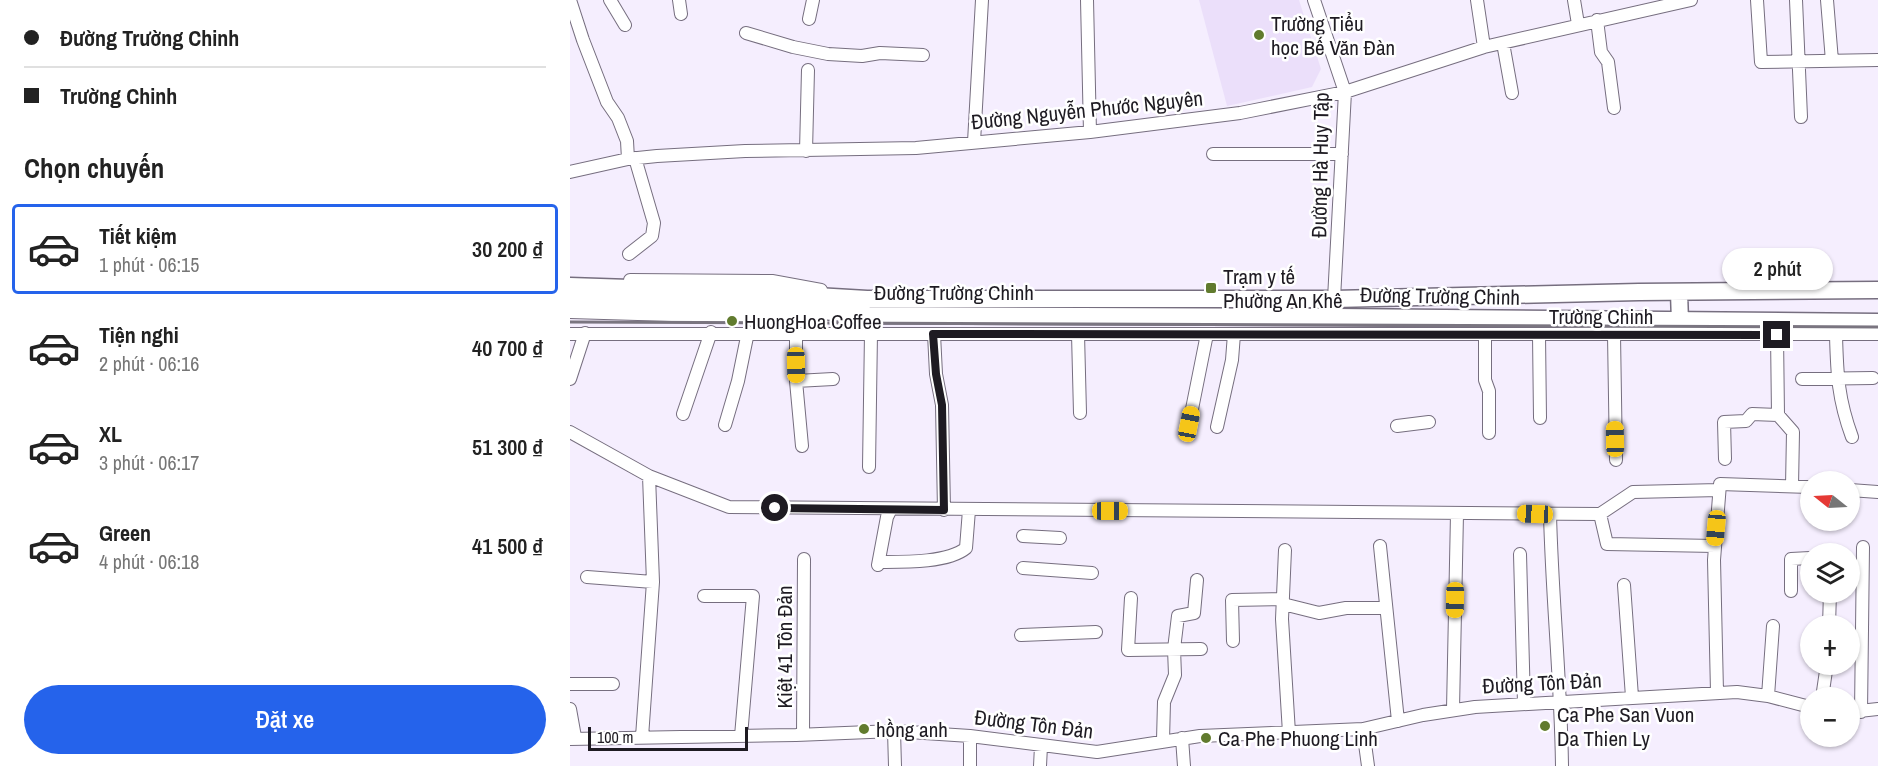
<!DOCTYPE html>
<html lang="vi">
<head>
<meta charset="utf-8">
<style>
  :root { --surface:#fff; --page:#f2f2f2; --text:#222; --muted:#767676; --line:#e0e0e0; --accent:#2563eb }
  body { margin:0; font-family:"Archivo Narrow",sans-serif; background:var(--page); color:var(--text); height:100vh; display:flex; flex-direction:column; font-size:22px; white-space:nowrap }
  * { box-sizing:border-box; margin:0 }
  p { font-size:20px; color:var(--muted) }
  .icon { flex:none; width:33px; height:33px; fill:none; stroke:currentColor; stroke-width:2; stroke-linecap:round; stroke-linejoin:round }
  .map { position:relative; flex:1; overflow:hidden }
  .side { display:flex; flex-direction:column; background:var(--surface); width:570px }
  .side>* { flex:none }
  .banner { display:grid; align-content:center; height:132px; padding:0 24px; background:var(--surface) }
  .needle { width:39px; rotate:288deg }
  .fabs { position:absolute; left:1230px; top:471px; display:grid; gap:12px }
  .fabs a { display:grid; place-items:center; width:60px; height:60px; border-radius:50%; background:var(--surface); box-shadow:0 2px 4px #0004; font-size:30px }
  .scale { position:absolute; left:18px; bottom:15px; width:160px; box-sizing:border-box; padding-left:6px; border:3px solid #1e1b22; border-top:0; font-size:16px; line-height:21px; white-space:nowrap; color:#1e1b22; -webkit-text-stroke:4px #fff; paint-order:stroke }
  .end { position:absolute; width:27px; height:27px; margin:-14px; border:8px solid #1e1b22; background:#fff; box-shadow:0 0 0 3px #fff }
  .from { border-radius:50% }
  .bubble { position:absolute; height:42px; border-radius:21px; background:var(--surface); box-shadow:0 2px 4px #0004; font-size:20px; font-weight:600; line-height:42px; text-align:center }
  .car { position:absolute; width:18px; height:36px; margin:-18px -9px; border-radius:8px; box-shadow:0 0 4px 2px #0007; background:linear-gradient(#f5c518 24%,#345 0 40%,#f5c518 0 76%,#345 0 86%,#f5c518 0) }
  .banner b { display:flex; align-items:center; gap:21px; height:57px; font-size:22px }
  .banner b+b { border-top:2px solid var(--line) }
  .banner i { width:15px; height:15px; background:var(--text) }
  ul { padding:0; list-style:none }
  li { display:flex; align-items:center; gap:18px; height:90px; margin:0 12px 9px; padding:0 12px; border:3px solid transparent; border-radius:6px }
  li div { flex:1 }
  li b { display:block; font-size:22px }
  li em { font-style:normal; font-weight:600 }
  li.active { border-color:var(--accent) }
  li>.icon { width:54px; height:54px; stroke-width:1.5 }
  h2 { padding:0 24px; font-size:27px; line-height:72px }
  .cta { display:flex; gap:12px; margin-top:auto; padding:12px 24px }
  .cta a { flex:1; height:69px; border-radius:36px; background:var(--accent); color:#fff; font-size:24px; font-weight:600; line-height:69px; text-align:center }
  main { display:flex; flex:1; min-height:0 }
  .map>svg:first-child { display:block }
  .built { fill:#ebdffa }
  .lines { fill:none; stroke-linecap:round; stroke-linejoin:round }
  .minor-casing { stroke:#766e7f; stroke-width:14 }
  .highway-casing { stroke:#766e7f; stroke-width:19 }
  .minor { stroke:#fff; stroke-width:12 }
  .highway { stroke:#fff; stroke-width:16 }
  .rail { stroke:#7a7580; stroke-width:3 }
  .route { stroke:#1e1b22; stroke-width:8 }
  .poi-dot { fill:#617b2e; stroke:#fff; stroke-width:2 }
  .labels { text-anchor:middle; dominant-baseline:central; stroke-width:5; stroke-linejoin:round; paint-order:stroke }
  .poi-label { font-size:21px; fill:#1e1b22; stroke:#fff; text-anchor:start }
  .street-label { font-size:21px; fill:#1e1b22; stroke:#fff }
</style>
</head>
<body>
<main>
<section class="side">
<div class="banner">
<b><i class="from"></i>Đường Trường Chinh</b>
<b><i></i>Trường Chinh</b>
</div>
<h2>Chọn chuyến</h2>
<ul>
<li class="active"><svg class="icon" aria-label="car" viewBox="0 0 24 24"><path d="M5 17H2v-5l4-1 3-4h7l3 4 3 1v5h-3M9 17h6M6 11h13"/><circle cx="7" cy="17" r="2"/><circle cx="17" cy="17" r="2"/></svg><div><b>Tiết kiệm</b><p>1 phút · 06:15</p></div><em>30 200 ₫</em></li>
<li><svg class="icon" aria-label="car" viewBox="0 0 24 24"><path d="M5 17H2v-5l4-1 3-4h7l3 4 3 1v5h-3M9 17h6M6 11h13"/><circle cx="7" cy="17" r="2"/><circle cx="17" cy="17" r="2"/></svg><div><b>Tiện nghi</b><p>2 phút · 06:16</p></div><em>40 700 ₫</em></li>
<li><svg class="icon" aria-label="car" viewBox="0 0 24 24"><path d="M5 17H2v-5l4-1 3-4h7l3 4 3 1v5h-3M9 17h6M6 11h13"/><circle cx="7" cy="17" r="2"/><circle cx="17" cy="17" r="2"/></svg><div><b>XL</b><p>3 phút · 06:17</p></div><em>51 300 ₫</em></li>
<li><svg class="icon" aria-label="car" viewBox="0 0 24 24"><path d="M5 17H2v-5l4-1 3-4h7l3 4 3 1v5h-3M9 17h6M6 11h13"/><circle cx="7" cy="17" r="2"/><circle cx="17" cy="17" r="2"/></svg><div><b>Green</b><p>4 phút · 06:18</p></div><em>41 500 ₫</em></li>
</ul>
<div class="cta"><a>Đặt xe</a></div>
</section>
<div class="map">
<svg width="1308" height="766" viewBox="0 0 1308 766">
  <rect width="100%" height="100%" fill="#f5eefe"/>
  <path class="built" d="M629 0H729L751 69 742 87 657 106Z"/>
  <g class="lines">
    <defs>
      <path id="minor" d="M0 0 13 40 37 102 48 118 57 141 58 159
        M40 0 55 25
        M109 0 111 14
        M517 0 520 132
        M744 0 775 92 764 299
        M907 0 914 47
        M1004 0 1008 24
        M1187 0 1191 62 1308 60
        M1226 0 1231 117
        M1257 0 1262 61
        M239 19 243 0
        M1027 20 1031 52 1038 62 1044 108
        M176 33 223 47 258 54 292 56 310 53 353 55
        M933 43 942 93
        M404 142 412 0
        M236 151 238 70
        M643 154H772
        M0 172 58 159 87 156 175 151 346 148 520 132 670 113 775 92 914 47 1121 0
        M59 254 82 236 84 223 65 158
        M60 280 202 281 251 290
        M0 312 205 318 245 317
        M226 333V381L232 446
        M0 334H1308
        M364 334 366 374 372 405 374 510
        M508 334 510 413
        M915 335V380L919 391V433
        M969 335 970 418
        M1044 335 1046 460
        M1207 335 1208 415 1223 432 1222 486
        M1266 335C1267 374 1268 399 1282 437
        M0 379 15 333
        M1232 379 1303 378
        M226 381 263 379
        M113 414 141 332
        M619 424 637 334
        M155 425 168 381 178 332
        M827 426 859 422
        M647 427 662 360 664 334
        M0 432 79 476 159 507 1030 514 1037 544 1145 546
        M1155 459 1154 422 1176 421 1182 414 1208 415
        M299 467 301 333
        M1280 490 1308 492
        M980 514C982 598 991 682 992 766
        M1030 514 1063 492 1149 490
        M453 536 490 538
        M810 546 828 721
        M715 550 712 619 719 733
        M950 554 954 704
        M309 562C333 562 378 563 396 548L399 510
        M308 565 317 517 321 509
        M453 568 522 573
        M17 577 83 582
        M1054 585 1062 697
        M1221 591V559L1240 558
        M134 596H183L171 736
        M561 598 558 650 631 649
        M713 604 749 613 776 608H815
        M1259 626 1260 592
        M451 635 526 632
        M663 641 662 600 713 599
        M0 684H43
        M1147 692 1144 560 1150 484 1240 487
        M1198 696 1203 626
        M1252 698 1257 664
        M0 709 5 737
        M883 709 887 514
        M1280 712 1308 709
        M1291 712 1293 547
        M793 729 798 766
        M324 731 325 766
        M233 735 234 559
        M400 736V766
        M72 737 83 582 79 476
        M612 738 614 766
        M0 739 226 735 324 731 400 736 527 752 630 736 793 729 853 715 905 707 1167 692 1198 696 1240 707
        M593 740 594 702 605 675 604 649 608 616 624 613 627 580
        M470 766 471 746"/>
      <path id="highway" d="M0 286 180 292 297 299H764L1069 292 1308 290
        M1109 292 1110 322
        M0 299 179 305 299 315 766 317 1308 322"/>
    </defs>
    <use href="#minor" class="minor-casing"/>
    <use href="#highway" class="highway-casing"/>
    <use href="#minor" class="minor"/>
    <use href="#highway" class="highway"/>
    <path class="rail" d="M0 322 1308 327"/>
  </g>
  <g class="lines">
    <path class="route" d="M205 508 374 510 372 405 366 374 363 334 1207 335"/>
  </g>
  <g class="poi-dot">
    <circle cx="689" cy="35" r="6"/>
    <rect x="635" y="282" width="12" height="12" rx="3"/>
    <circle cx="162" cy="321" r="6"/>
    <circle cx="975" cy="726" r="6"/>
    <circle cx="294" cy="729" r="6"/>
    <circle cx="636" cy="738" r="6"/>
  </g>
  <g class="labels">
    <g class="poi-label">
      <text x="701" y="23">Trường Tiểu<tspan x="701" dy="24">học Bế Văn Đàn</tspan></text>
      <text x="653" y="276">Trạm y tế<tspan x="653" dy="24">Phường An Khê</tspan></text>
      <text x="174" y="321">HuongHoa Coffee</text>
      <text x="987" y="714">Ca Phe San Vuon<tspan x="987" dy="24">Da Thien Ly</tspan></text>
      <text x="306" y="729">hồng anh</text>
      <text x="648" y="738">Ca Phe Phuong Linh</text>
    </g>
    <g class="street-label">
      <text transform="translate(517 110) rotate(-6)">Đường Nguyễn Phước Nguyên</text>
      <text transform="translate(750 165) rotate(-89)">Đường Hà Huy Tập</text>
      <text x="384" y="292">Đường Trường Chinh</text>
      <text transform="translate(870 296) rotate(1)">Đường Trường Chinh</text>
      <text x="1031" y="316">Trường Chinh</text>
      <text transform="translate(214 647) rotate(-90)">Kiệt 41 Tôn Đản</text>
      <text transform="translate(972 683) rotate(-3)">Đường Tôn Đản</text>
      <text transform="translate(464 724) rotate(7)">Đường Tôn Đản</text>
    </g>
  </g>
</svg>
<div class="fabs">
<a><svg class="needle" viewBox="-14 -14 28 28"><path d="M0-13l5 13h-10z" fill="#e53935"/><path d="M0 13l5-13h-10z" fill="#767676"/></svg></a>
<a><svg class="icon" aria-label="layers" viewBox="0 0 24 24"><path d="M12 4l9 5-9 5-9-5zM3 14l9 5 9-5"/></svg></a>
<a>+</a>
<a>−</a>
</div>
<div class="scale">100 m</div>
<i class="end from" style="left:205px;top:508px"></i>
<i class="end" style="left:1207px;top:335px"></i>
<div class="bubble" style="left:1152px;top:248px;width:111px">2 phút</div>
<i class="car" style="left:226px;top:365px;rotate:179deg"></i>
<i class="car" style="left:619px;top:424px;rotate:11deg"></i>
<i class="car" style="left:1045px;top:439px;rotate:359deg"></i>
<i class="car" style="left:540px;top:511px;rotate:90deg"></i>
<i class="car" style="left:965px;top:514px;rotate:272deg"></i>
<i class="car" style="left:1146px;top:528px;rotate:185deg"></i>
<i class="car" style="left:885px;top:600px;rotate:181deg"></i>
</div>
</main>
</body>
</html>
